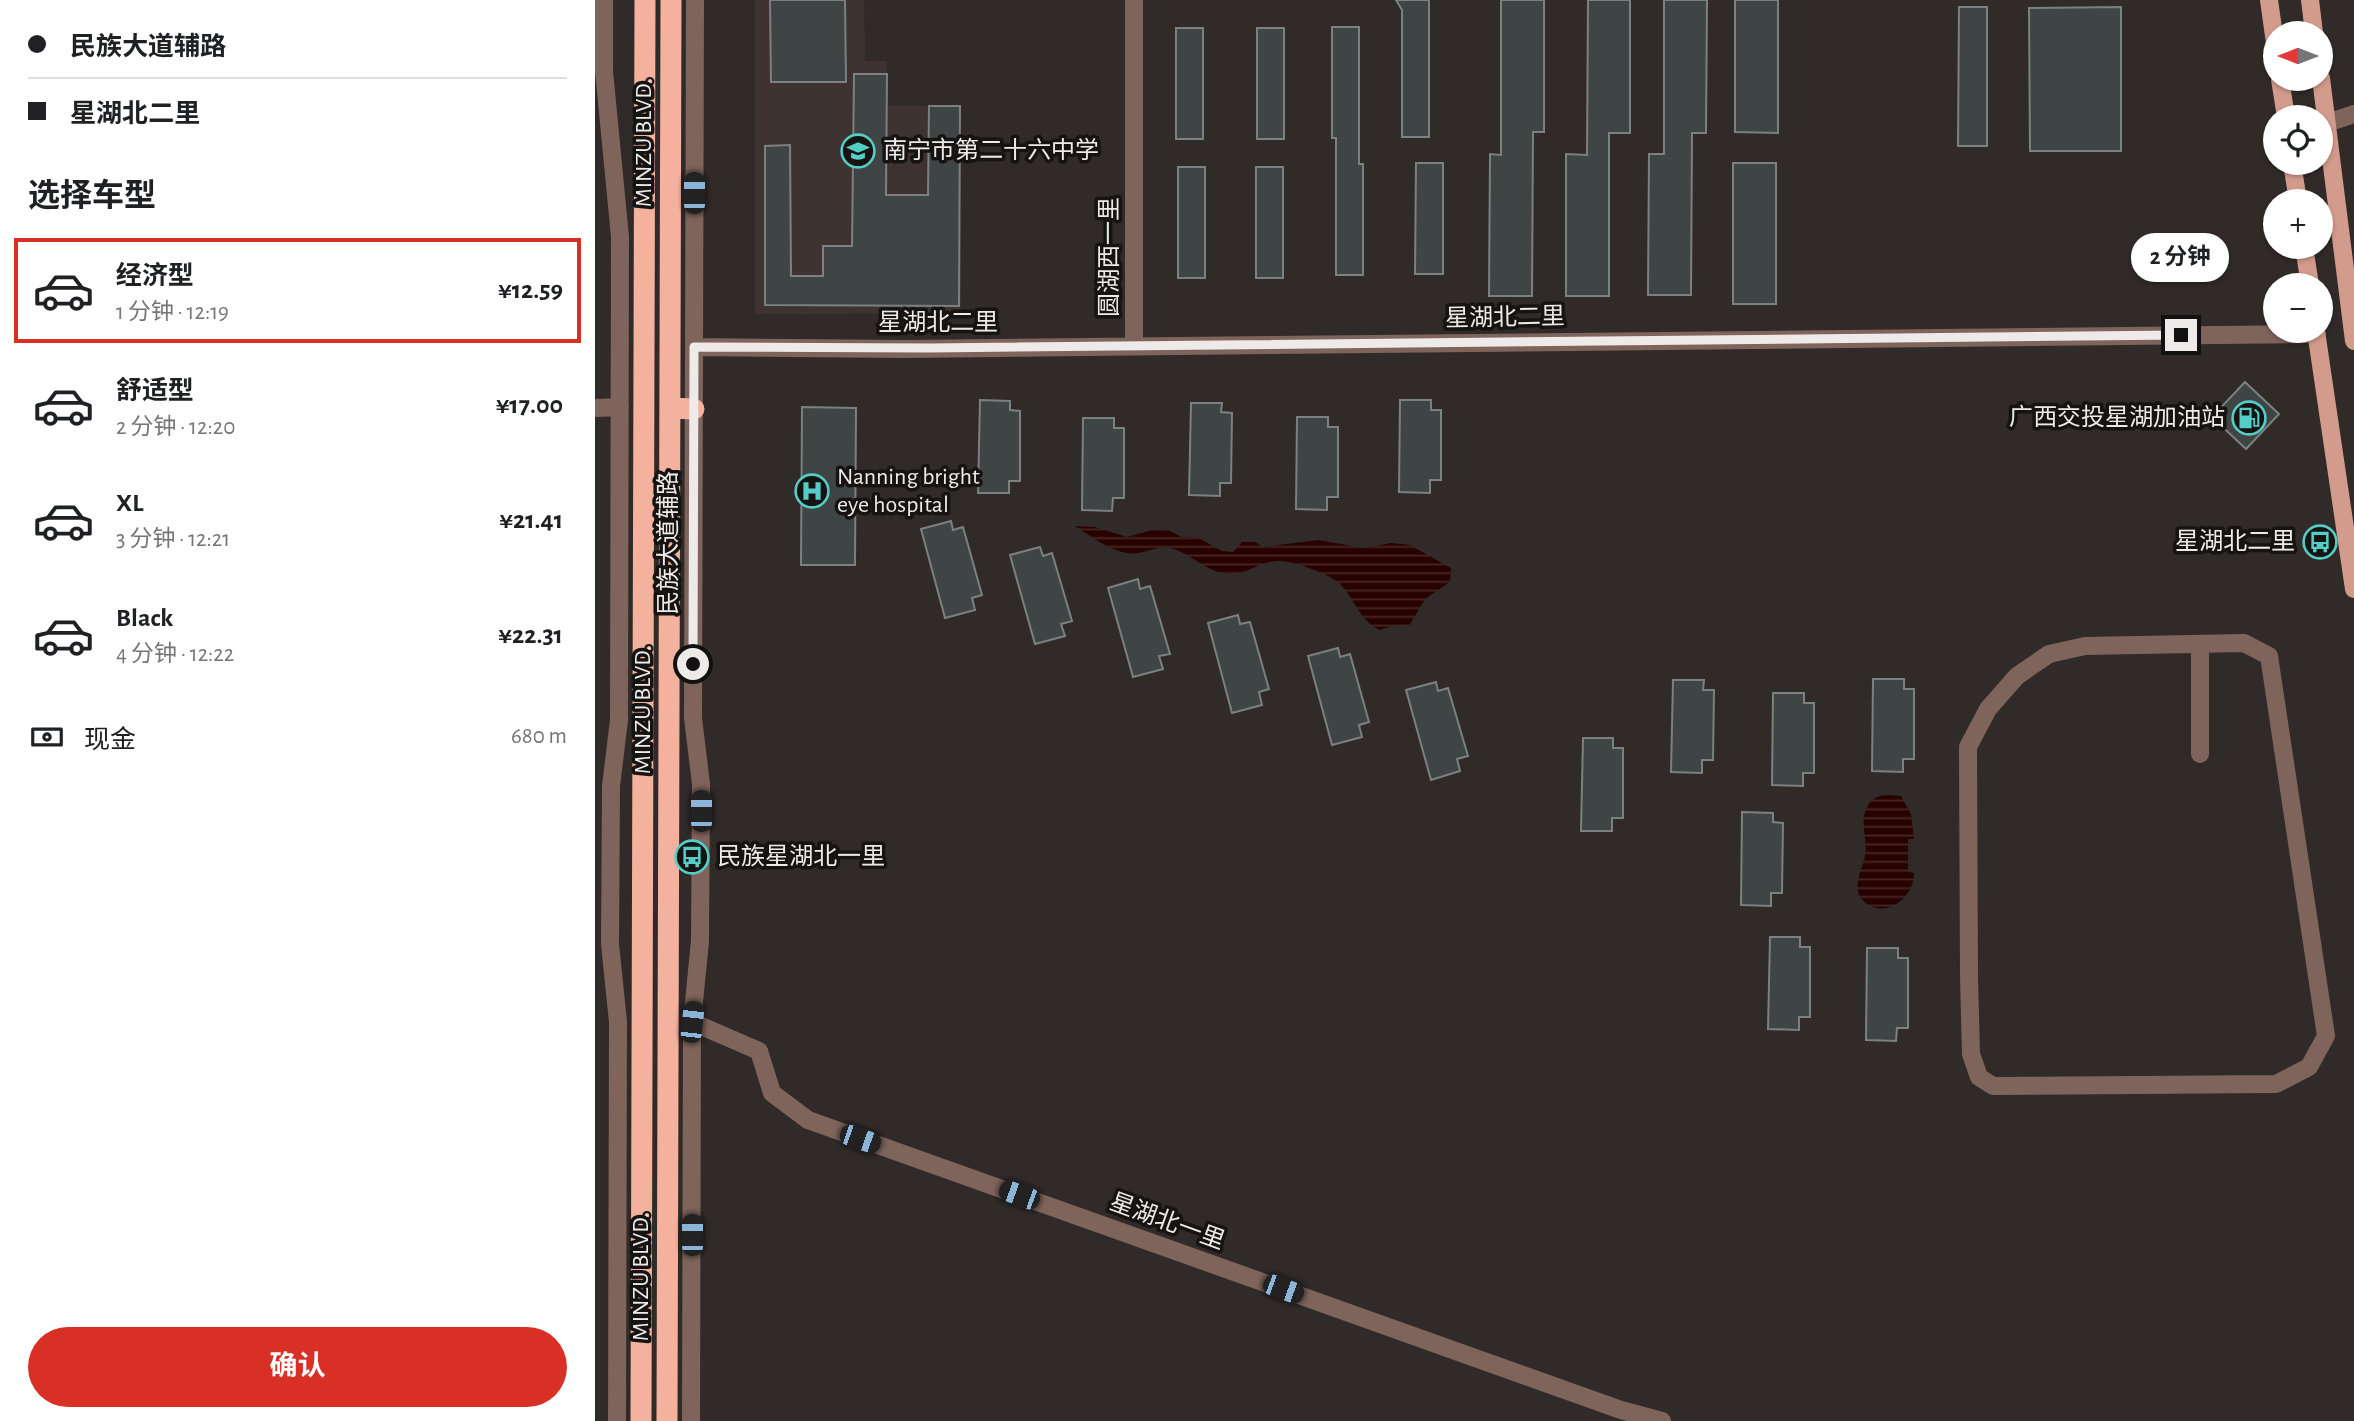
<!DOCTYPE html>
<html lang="zh">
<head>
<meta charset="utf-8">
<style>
  :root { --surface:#fff; --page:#f2f2f2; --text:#202124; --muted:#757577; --line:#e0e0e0; --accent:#d93025 }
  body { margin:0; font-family:"Alegreya Sans","Noto Sans SC",sans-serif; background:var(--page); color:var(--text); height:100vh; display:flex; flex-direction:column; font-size:26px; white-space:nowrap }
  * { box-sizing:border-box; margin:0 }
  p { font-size:23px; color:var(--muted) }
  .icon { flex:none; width:38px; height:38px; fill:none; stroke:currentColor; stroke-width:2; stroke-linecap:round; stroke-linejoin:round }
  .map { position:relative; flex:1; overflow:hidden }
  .details { display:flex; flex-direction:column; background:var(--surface); width:595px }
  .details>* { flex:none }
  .top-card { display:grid; align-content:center; height:154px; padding:0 28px; background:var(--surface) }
  .needle { width:46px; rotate:270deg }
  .controls { position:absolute; left:1668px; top:21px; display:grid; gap:14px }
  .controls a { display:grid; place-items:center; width:70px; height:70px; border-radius:50%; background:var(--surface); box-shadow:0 2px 5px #0004; font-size:35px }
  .end { position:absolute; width:32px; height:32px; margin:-16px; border:9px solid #eeeae9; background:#111; box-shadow:0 0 0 4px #111 }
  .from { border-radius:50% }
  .bubble { position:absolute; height:49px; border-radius:24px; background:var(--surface); box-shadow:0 2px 5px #0004; font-size:23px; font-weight:700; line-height:49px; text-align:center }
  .car { position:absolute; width:21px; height:42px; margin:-21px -10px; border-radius:9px; box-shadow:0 0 5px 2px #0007; background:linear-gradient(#222 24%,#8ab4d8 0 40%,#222 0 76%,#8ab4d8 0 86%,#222 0) }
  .top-card b { display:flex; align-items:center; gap:24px; height:66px; font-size:26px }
  .top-card b+b { border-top:2px solid var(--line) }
  .top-card i { width:18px; height:18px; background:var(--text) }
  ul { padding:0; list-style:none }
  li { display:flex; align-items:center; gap:21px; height:105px; margin:0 14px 10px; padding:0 14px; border:4px solid transparent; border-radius:0px }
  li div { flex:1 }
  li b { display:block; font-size:26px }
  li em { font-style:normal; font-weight:700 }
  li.current { border-color:var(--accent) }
  li>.icon { width:63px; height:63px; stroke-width:1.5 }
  h2 { padding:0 28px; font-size:32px; line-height:84px }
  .pay { display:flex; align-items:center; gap:18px; height:77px; padding:0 28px; font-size:26px }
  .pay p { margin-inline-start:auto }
  .button { display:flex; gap:14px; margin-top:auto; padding:14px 28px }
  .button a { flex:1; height:80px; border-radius:42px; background:var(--accent); color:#fff; font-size:28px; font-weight:700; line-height:80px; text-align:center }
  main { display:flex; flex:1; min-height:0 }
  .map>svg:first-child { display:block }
  .built { fill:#3e3330 }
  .water { fill:url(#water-rules) }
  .building { fill:#3f4545; stroke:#7a8180; stroke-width:2 }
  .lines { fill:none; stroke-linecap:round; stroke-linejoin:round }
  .minor { stroke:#7f645c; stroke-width:18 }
  .major { stroke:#d39b8c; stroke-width:18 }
  .highway { stroke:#f4b19e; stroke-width:21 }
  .route { stroke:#eeeae9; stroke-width:9 }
  .labels { text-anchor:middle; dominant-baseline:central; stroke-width:7; stroke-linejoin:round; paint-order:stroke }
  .street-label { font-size:24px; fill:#eeeae9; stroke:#161313 }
  .poi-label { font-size:24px; fill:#eeeae9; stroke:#161313; text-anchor:start }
</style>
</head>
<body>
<main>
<section class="details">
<div class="top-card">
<b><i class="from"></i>民族大道辅路</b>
<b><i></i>星湖北二里</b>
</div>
<h2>选择车型</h2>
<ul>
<li class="current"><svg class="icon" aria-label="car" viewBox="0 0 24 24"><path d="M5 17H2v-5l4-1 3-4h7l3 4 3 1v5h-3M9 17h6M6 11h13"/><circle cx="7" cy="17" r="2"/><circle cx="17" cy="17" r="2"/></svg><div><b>经济型</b><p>1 分钟 · 12:19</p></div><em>¥12.59</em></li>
<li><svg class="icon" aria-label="car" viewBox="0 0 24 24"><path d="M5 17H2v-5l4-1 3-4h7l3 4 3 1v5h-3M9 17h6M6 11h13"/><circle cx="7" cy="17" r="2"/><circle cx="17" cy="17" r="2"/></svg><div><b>舒适型</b><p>2 分钟 · 12:20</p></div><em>¥17.00</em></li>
<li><svg class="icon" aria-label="car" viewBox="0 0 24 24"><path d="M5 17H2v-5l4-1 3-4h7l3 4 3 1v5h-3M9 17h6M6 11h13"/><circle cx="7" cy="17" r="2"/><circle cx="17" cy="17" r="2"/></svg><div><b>XL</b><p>3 分钟 · 12:21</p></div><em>¥21.41</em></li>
<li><svg class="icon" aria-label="car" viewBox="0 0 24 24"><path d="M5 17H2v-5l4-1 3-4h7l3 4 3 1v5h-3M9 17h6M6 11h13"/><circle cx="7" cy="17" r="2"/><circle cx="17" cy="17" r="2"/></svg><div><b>Black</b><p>4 分钟 · 12:22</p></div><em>¥22.31</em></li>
</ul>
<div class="pay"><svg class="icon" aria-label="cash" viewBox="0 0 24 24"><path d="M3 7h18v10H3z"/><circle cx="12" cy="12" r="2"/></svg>现金<p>680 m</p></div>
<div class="button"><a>确认</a></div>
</section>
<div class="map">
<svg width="1759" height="1421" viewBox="0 0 1759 1421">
  <defs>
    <pattern id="water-rules" width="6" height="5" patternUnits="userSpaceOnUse" patternTransform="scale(1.75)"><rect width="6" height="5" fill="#270200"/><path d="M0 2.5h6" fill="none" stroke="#472725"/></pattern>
  </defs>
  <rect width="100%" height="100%" fill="#302a29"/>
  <path class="built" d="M160 0H269L270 61H292L291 106H365L366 313 160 314Z"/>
  <path class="water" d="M480 526 500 527 532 537 561 529 575 531 587 537H602L627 551 638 552 647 542H660L668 547 723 540 769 548 796 543 815 545 856 568 855 582 830 599 814 626 800 625 785 630C765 621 761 602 747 586 739 576 708 565 694 562 668 557 659 572 638 574 615 575 599 556 579 549 562 543 549 556 532 553 513 550 496 536 480 526Z
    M1294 795 1306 796 1316 814 1319 839H1313V872L1319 873C1319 901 1285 922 1266 898 1257 886 1268 868 1270 856 1273 840 1264 821 1272 807 1276 798 1285 795 1294 795Z"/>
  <path class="building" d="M175 0H250L251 82H176Z
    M801 0H834V137H807V10Z
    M906 0H949V132H938L937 296H894L895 154 906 155Z
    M993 0H1035V133H1014V296H971V154L992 155Z
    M1069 0H1112L1111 133H1097L1096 295H1053L1054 154H1069Z
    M1140 0H1183V133L1140 132Z
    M1364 7H1392V146H1363Z
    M1526 7V151H1435L1434 8Z
    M737 27H764V164H768V275H741V138H737Z
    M581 28H608V139H581Z
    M662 28H689V139H662Z
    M259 74H292L291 195H333L334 106H365L364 306 170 305V146L195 145 196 276H228V246H257Z
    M821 163H848V274H820Z
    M1138 163H1181V304H1138Z
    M583 167H610V278H583Z
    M661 167H688V278H661Z
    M1650 382 1684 414 1651 449 1617 417Z
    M385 400 415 401V410L425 411V481H414V493H383Z
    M805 400H836V410H846V480H835V493L804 492Z
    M596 403H627L626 412 637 413 636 483H625V496L594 495Z
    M207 407 261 408 260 565H206Z
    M702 417H733V427H743V497H732V510L701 509Z
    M488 418H519V428H529V498H518L517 511 487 510Z
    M356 521 358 530 368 527 387 595 377 598 380 610 350 618 326 529Z
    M445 547 448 556 457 553 477 621 466 624 470 636 440 644 415 555Z
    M543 579 545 589 555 586 575 654 564 656 568 669 538 677 513 588Z
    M643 615 645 624 655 622 674 689 664 692 667 705 637 713 613 623Z
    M743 648 745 657 755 654 774 722 764 725 767 737 737 745 713 656Z
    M1278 679H1309V689H1319V759H1308V772L1277 771Z
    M1078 680H1109L1108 690H1119L1118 760H1107V773L1076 772Z
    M841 682 843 691 853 688 873 756 862 759 865 771 836 780 811 690Z
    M1178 693H1209V703H1219V773H1208V786L1177 785Z
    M988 738H1018V748H1028V818H1017V831H986Z
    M1147 812 1178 813V822L1188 823 1187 893H1176V906L1146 905Z
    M1175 937H1205V947H1215V1017H1204V1030L1173 1029Z
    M1272 948H1303V958H1313V1028H1302L1301 1041 1271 1040Z"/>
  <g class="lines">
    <path class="minor" d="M9 0V71L25 237 24 720 16 786 15 944 23 1022 22 1421
      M1732 123 1759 114
      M539 346V0
      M99 347 310 349 1722 334
      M0 408 25 407
      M1649 643 1674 656 1731 1036 1714 1067 1681 1084 1398 1086 1384 1077 1376 1054 1374 976 1373 747 1393 709 1422 676 1454 654 1490 646Z
      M1605 644V754
      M97 1022 164 1051 177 1093 213 1120 1026 1410 1067 1421
      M96 1421 97 1022 105 941 106 784 98 718 100 0"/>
    <path class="major" d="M1674 0 1680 43
      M1715 0 1719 33
      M1726 78 1759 341
      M1685 79 1691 117
      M1697 163 1703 201
      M1709 247 1715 285
      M1721 331 1759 589"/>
    <path class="highway" d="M75 408 99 409
      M46 1421 50 0
      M72 1421 76 0"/>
  </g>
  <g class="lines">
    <path class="route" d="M98 664 99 347 335 348 1586 335"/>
  </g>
  <defs>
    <symbol id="school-ring" viewBox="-11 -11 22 22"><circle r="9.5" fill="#161313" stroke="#54cdc7" stroke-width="1.5"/><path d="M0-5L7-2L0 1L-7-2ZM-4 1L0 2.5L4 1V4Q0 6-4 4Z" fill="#54cdc7"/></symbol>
    <symbol id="fuel-ring" viewBox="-11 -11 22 22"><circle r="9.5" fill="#161313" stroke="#54cdc7" stroke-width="1.5"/><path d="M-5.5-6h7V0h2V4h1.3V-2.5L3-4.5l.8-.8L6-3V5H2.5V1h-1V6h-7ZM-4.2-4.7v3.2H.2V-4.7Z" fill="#54cdc7"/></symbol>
    <symbol id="hospital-ring" viewBox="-11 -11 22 22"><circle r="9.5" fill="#161313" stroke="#54cdc7" stroke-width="1.5"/><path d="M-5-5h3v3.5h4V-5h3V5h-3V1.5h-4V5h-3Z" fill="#54cdc7"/></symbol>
    <symbol id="bus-ring" viewBox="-11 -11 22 22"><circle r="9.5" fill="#161313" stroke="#54cdc7" stroke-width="1.5"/><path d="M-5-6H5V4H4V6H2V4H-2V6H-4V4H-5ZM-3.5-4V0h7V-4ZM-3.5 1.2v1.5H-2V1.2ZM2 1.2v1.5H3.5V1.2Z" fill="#54cdc7"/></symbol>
  </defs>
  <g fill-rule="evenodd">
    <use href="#school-ring" x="244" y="132" width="38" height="38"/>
    <use href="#fuel-ring" x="1635" y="399" width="38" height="38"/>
    <use href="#hospital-ring" x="198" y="472" width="38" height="38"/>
    <use href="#bus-ring" x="1706" y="523" width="38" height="38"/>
    <use href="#bus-ring" x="78" y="838" width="38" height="38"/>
  </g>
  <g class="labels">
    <g class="street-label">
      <text transform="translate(49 143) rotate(-90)">MINZU BLVD.</text>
      <text transform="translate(515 257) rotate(-90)">圆湖西一里</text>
      <text transform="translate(910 318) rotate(-1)">星湖北二里</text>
      <text x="343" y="323">星湖北二里</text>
      <text transform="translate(74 543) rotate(-90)">民族大道辅路</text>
      <text transform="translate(48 710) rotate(-90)">MINZU BLVD.</text>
      <text transform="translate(572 1222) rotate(20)">星湖北一里</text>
      <text transform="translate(46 1277) rotate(-90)">MINZU BLVD.</text>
    </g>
    <g class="poi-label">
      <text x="288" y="151">南宁市第二十六中学</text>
      <text x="1630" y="418" text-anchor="end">广西交投星湖加油站</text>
      <text x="242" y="477">Nanning bright<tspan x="242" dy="28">eye hospital</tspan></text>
      <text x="1700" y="542" text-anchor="end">星湖北二里</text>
      <text x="122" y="857">民族星湖北一里</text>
    </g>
  </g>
</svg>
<div class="controls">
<a><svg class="needle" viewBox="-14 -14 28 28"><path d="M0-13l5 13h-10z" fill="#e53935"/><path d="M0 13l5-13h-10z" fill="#757577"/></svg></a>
<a><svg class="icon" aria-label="locate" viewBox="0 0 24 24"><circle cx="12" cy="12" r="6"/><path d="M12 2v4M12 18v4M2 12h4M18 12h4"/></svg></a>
<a>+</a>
<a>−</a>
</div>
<i class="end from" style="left:98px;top:664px"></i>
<i class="end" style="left:1586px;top:335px"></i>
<div class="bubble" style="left:1536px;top:233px;width:98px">2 分钟</div>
<i class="car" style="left:99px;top:193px;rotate:0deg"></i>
<i class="car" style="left:106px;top:811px;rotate:0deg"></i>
<i class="car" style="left:97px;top:1022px;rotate:6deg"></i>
<i class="car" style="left:265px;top:1139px;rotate:109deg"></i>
<i class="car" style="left:424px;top:1195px;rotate:290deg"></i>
<i class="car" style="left:97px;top:1235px;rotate:0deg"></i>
<i class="car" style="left:688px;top:1289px;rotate:110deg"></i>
</div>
</main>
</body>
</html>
